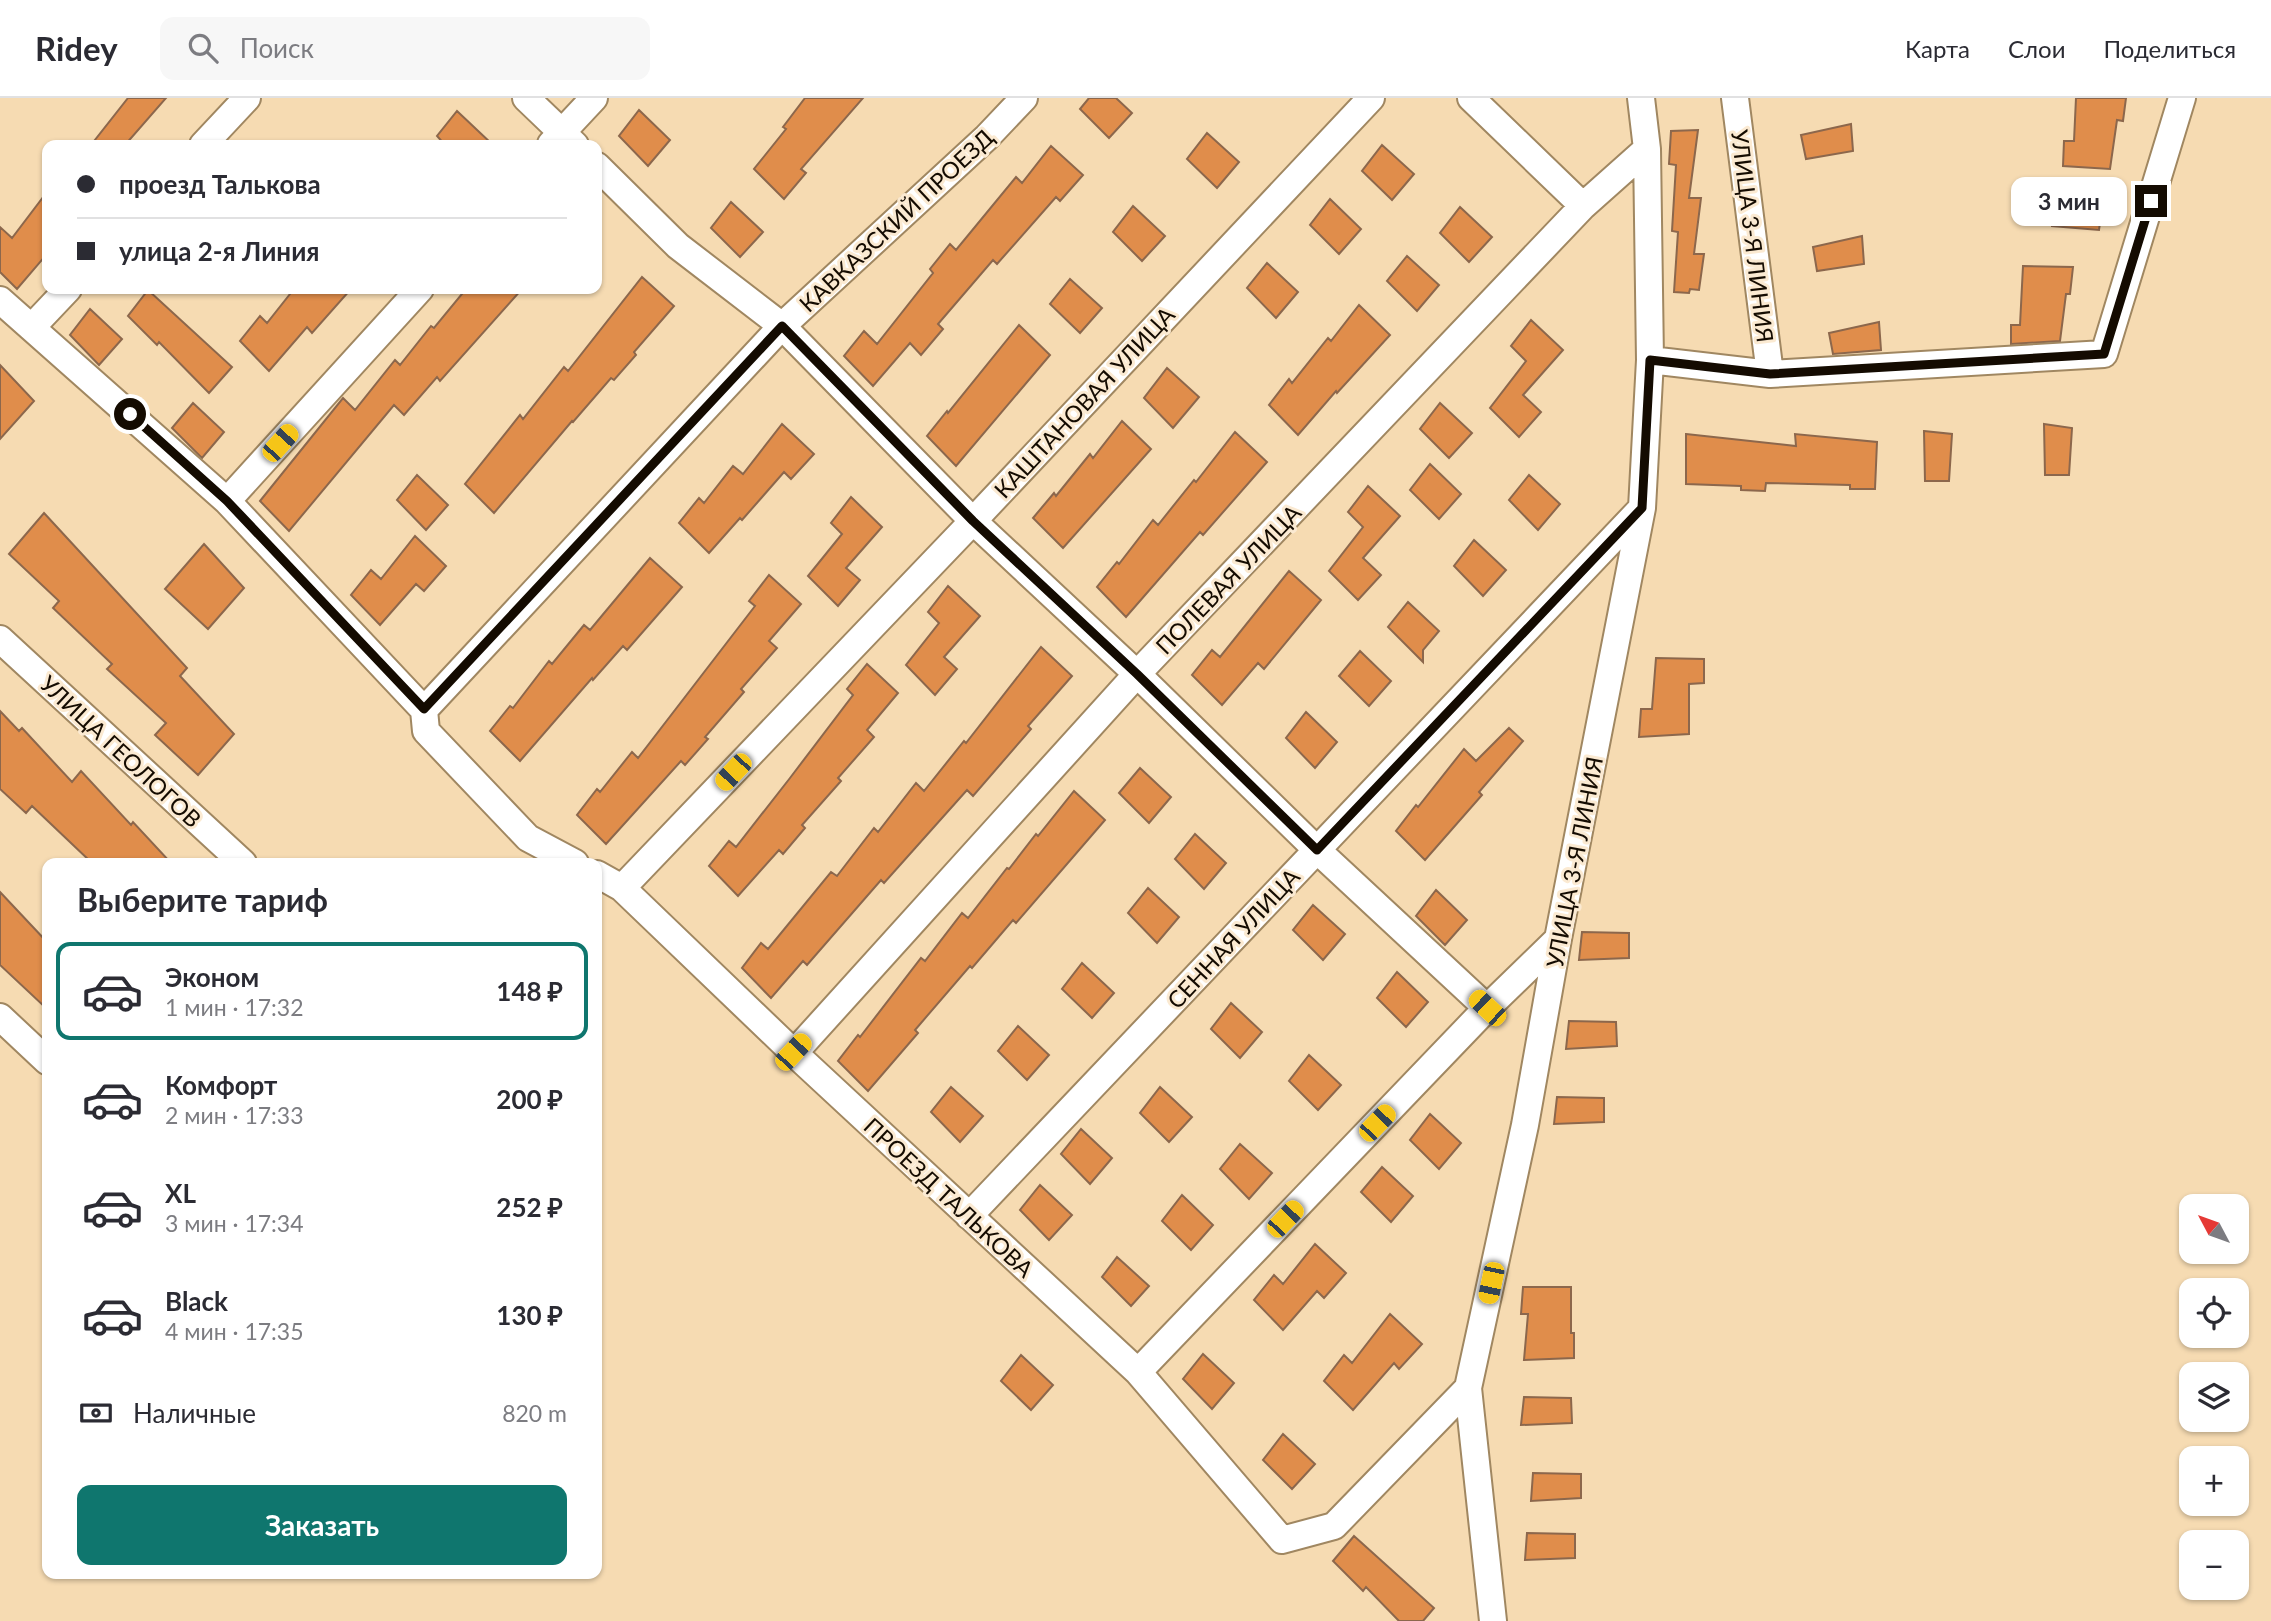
<!DOCTYPE html>
<html lang="ru">
<head>
<meta charset="utf-8">
<style>
  :root { --surface:#fff; --page:#f7f7f7; --text:#2b2b33; --muted:#7c7c81; --line:#e1e1e2; --accent:#0f766e }
  body { margin:0; font-family:Lato,sans-serif; background:var(--page); color:var(--text); height:100vh; display:flex; flex-direction:column; font-size:26px; white-space:nowrap }
  * { box-sizing:border-box; margin:0 }
  p { font-size:23px; color:var(--muted) }
  .icon { flex:none; width:38px; height:38px; fill:none; stroke:currentColor; stroke-width:2; stroke-linecap:round; stroke-linejoin:round }
  .map { position:relative; flex:1; overflow:hidden }
  .sheet { position:absolute; left:42px; top:760px; width:560px; height:721px; display:flex; flex-direction:column; background:var(--surface); border-radius:14px; box-shadow:0 2px 5px #0004 }
  .sheet>* { flex:none }
  .guide { position:absolute; left:42px; top:42px; width:560px; height:154px; border-radius:14px; box-shadow:0 2px 5px #0004; display:grid; align-content:center; height:154px; padding:0 35px; background:var(--surface) }
  .needle { width:46px; rotate:311deg }
  .controls { position:absolute; left:2179px; top:1096px; display:grid; gap:14px }
  .controls a { display:grid; place-items:center; width:70px; height:70px; border-radius:14px; background:var(--surface); box-shadow:0 2px 5px #0004; font-size:35px }
  .end { position:absolute; width:32px; height:32px; margin:-16px; border:9px solid #140b01; background:#fff; box-shadow:0 0 0 4px #fff }
  .from { border-radius:50% }
  .bubble { position:absolute; height:49px; border-radius:14px; background:var(--surface); box-shadow:0 2px 5px #0004; font-size:23px; font-weight:700; line-height:49px; text-align:center }
  .car { position:absolute; width:21px; height:42px; margin:-21px -10px; border-radius:9px; box-shadow:0 0 5px 2px #0007; background:linear-gradient(#f5c518 24%,#345 0 40%,#f5c518 0 76%,#345 0 86%,#f5c518 0) }
  .guide b { display:flex; align-items:center; gap:24px; height:66px; font-size:26px }
  .guide b+b { border-top:2px solid var(--line) }
  .guide i { width:18px; height:18px; background:var(--text) }
  ul { padding:0; list-style:none }
  li { display:flex; align-items:center; gap:21px; height:98px; margin:0 14px 10px; padding:0 21px; border:4px solid transparent; border-radius:14px }
  li div { flex:1 }
  li b { display:block; font-size:26px }
  li em { font-style:normal; font-weight:700 }
  li.active { border-color:var(--accent) }
  li>.icon { width:63px; height:63px; stroke-width:1.5 }
  h2 { padding:0 35px; font-size:32px; line-height:84px }
  .pay { display:flex; align-items:center; gap:18px; height:77px; padding:0 35px; font-size:26px }
  .pay p { margin-inline-start:auto }
  .button { display:flex; gap:14px; margin-top:auto; padding:14px 35px }
  .button a { flex:1; height:80px; border-radius:14px; background:var(--accent); color:#fff; font-size:28px; font-weight:700; line-height:80px; text-align:center }
  header { display:flex; align-items:center; gap:42px; box-sizing:border-box; height:98px; padding:0 35px; background:var(--surface); border-bottom:2px solid var(--line) }
  header strong { font-size:33px }
  nav { display:flex; gap:38px; margin-inline-start:auto; font-size:24px }
  .search { width:490px; height:63px; background:var(--page); display:flex; align-items:center; gap:18px; box-sizing:border-box; padding:0 24px; border-radius:14px; color:var(--muted); font-size:26px }
  .map>svg:first-child { display:block }
  .building { fill:#e08d4b; stroke:#8c674c; stroke-width:2 }
  .lines { fill:none; stroke-linecap:round; stroke-linejoin:round }
  .minor-casing { stroke:#a08761; stroke-width:30 }
  .minor { stroke:#fff; stroke-width:26 }
  .route { stroke:#140b01; stroke-width:9 }
  .labels { text-anchor:middle; dominant-baseline:central; stroke-width:6; stroke-linejoin:round; paint-order:stroke }
  .street-label { font-size:23px; fill:#140b01; stroke:#fbead2 }
</style>
</head>
<body>
<header>
<strong>Ridey</strong>
<div class="search"><svg class="icon" aria-label="search" viewBox="0 0 24 24"><circle cx="10" cy="10" r="6"/><path d="M15 15l6 6"/></svg>Поиск</div>
<nav><a>Карта</a><a>Слои</a><a>Поделиться</a></nav>
</header>
<div class="map">
<svg width="2271" height="1523" viewBox="0 0 2271 1523">
  <rect width="100%" height="100%" fill="#f6dbb2"/>
  <path class="building" d="M128 0H166L125 47H91Z
    M805 0H863L801 71 806 75 784 101 754 71 786 31 783 29Z
    M1089 0H1116L1132 15 1109 40 1080 11Z
    M2076 0H2126L2123 23 2117 22 2110 71 2063 68 2064 43H2074Z
    M639 12 670 42 648 68 619 38Z
    M457 13 493 47H445L437 38Z
    M1851 26 1853 53 1806 61 1801 37Z
    M1698 32 1689 100H1701L1694 156H1704L1699 192 1690 191 1689 195 1674 194 1678 134 1672 133 1676 67 1669 66 1671 33Z
    M1207 35 1239 64 1217 90 1187 61Z
    M1382 47 1414 76 1392 102 1362 73Z
    M1051 48 1083 77 1060 103 1056 99 997 166 993 162 938 226 943 231 921 257 910 245 873 288 844 258 864 233 877 246 933 175 930 171 950 146 956 152 1016 79 1022 85Z
    M47 94V156L17 191 0 174V129L12 140Z
    M1330 101 1361 131 1339 156 1310 127Z
    M731 104 763 134 740 159 711 130Z
    M2053 104H2103L2099 132 2052 128Z
    M1133 108 1165 138 1142 163 1113 134Z
    M1460 109 1492 139 1469 164 1440 135Z
    M1862 138 1864 166 1817 173 1813 149Z
    M1407 158 1439 187 1417 213 1387 183Z
    M1267 165 1298 194 1276 220 1247 190Z
    M2023 168 2073 169 2070 196H2066L2060 243 2011 246V227H2020Z
    M642 179 674 208 634 254 636 257 614 282 611 280 573 324 572 323 494 415 465 386 520 317 523 321 564 269 568 273Z
    M1070 181 1102 210 1080 235 1050 206Z
    M294 191H351L312 235 307 229 269 273 240 243 260 218 267 225Z
    M466 191H522L440 283 437 279 404 317 394 307 289 433 260 403 343 300 355 312 395 262 400 267 431 228 434 230Z
    M148 192 232 269 209 295 159 244 157 247 128 218Z
    M1359 207 1390 237 1337 295 1336 293 1298 337 1269 307 1289 281 1292 285 1328 240 1331 243Z
    M90 211 122 241 99 267 70 237Z
    M1531 222 1563 252 1523 297 1541 314 1519 339 1490 310 1526 263 1511 248Z
    M1879 224 1881 252 1833 256 1829 235Z
    M1019 227 1050 257 956 368 927 338 947 313 948 315Z
    M0 267 34 303 0 341Z
    M1167 270 1199 299 1173 330 1144 300Z
    M193 305 224 334 202 360 172 330Z
    M1440 305 1472 335 1449 360 1420 331Z
    M1122 323 1151 351 1063 450 1033 420 1054 395 1056 398 1090 356 1093 360Z
    M782 326 814 356 791 381 784 374 742 422 740 420 709 455 679 425 699 400 704 405 733 368 743 376Z
    M2044 326 2072 330 2069 377H2045Z
    M1924 333 1952 336 1949 383H1925Z
    M1235 334 1267 364 1203 437 1200 434 1126 519 1097 489 1117 464 1119 466 1153 422 1158 427 1194 382 1196 384Z
    M1686 336 1796 348 1795 336 1877 344 1875 391H1850V387L1766 385 1765 393 1741 392V388L1686 386Z
    M1430 366 1461 396 1439 421 1410 392Z
    M417 377 448 407 426 432 397 402Z
    M1529 377 1560 406 1538 432 1509 402Z
    M1368 388 1400 418 1363 460 1381 477 1358 502 1329 473 1363 429 1348 414Z
    M851 399 882 429 846 470 860 482 838 508 808 478 842 436 831 425Z
    M44 415 187 570 180 578 234 636 198 677 155 637 166 625 107 571 112 566 53 510 59 503 9 456Z
    M415 438 446 468 424 493 416 486 380 527 351 497 371 472 381 481Z
    M1474 442 1506 472 1483 498 1454 468Z
    M204 446 244 490 208 531 165 491Z
    M650 460 682 489 627 552 623 548 593 582 592 580 520 663 490 633 510 608 513 610 549 563 552 566 584 527 590 532Z
    M1289 473 1321 502 1264 571 1258 565 1222 607 1192 577 1212 552 1220 559Z
    M769 477 801 506 769 543 777 550 741 591 744 594 705 639 708 641 685 667 681 663 606 746 577 717 597 691 600 694 632 654 638 660 755 508 749 503Z
    M948 488 980 518 944 559 957 571 935 597 906 567 939 525 928 514Z
    M1408 504 1439 533 1423 552V564L1388 529Z
    M1041 549 1072 578 1028 628 1031 631 973 698 967 692 884 785 881 782 807 867 803 863 771 900 742 870 761 845 768 851 831 774 837 778 874 730 878 734 916 685 924 693 964 643 966 645Z
    M1360 553 1391 583 1369 608 1339 578Z
    M1656 560 1704 561V585L1689 586V636L1639 639 1641 611H1652Z
    M867 566 898 595 867 632 874 639 838 680 841 683 802 727 805 730 783 756 779 752 738 798 709 768 729 743 736 749 790 680 853 597 847 591Z
    M0 613 19 633 22 630 72 684 81 673 131 727 133 724 171 765H92L32 708 26 715 0 691Z
    M1306 614 1337 644 1315 670 1286 640Z
    M1509 630 1523 643 1479 694 1482 697 1425 762 1396 733 1416 707 1418 709 1464 651 1476 663Z
    M1140 670 1171 699 1149 725 1119 695Z
    M1074 693 1105 722 1016 825 1013 822 972 870 970 868 915 932 918 935 868 993 838 963 858 937 860 939 921 860 925 863 962 815 968 820 1007 770 1009 771 1036 736 1038 738Z
    M1195 736 1226 765 1204 791 1175 761Z
    M1148 790 1179 819 1157 845 1128 815Z
    M1436 792 1467 822 1445 847 1416 818Z
    M0 794 47 844V911L0 867Z
    M1313 807 1345 836 1323 862 1293 832Z
    M1582 834 1629 835V860L1579 862Z
    M1082 865 1114 895 1092 920 1062 891Z
    M1397 874 1428 904 1406 929 1377 900Z
    M1231 905 1262 934 1240 960 1211 931Z
    M1569 923 1616 924 1617 948 1566 951Z
    M1018 928 1049 957 1027 982 998 953Z
    M1309 957 1341 987 1318 1012 1289 983Z
    M951 989 983 1018 960 1044 931 1014Z
    M1160 989 1192 1019 1169 1044 1140 1015Z
    M1557 999 1604 1000V1024L1554 1026Z
    M1430 1016 1461 1045 1439 1071 1410 1042Z
    M1081 1031 1112 1060 1090 1086 1061 1056Z
    M1240 1046 1272 1075 1249 1101 1220 1071Z
    M1382 1069 1413 1098 1391 1124 1361 1094Z
    M1040 1087 1072 1117 1049 1142 1020 1112Z
    M1182 1097 1213 1127 1191 1152 1162 1123Z
    M1315 1146 1346 1175 1324 1200 1317 1193 1283 1232 1254 1202 1274 1177 1283 1186Z
    M1117 1159 1149 1188 1131 1208 1102 1179Z
    M1523 1189H1571V1235H1574V1260L1524 1262 1528 1216H1521Z
    M1390 1216 1422 1246 1399 1271 1394 1265 1353 1312 1324 1283 1344 1257 1352 1265Z
    M1203 1256 1234 1285 1212 1311 1183 1281Z
    M1021 1257 1053 1287 1031 1312 1001 1283Z
    M1524 1299 1571 1300 1572 1325 1521 1327Z
    M1283 1336 1315 1366 1292 1391 1263 1362Z
    M1533 1375 1581 1376V1400L1531 1403Z
    M1527 1435 1575 1436V1460L1525 1462Z
    M1354 1438 1434 1510 1423 1523H1399L1366 1489 1363 1493 1333 1463Z"/>
  <g class="lines">
    <defs>
      <path id="minor" d="M526 0 575 47
        M1471 0 1583 108
        M1735 0 1770 276
        M551 46 594 0
        M203 47 247 0
        M597 68 678 148 782 228 973 423 1137 576 1317 752 1487 910
        M0 202 227 403 424 612 426 633 528 740 575 765
        M32 229 68 191
        M1650 262 1770 276 2104 256 2182 0
        M227 403 420 191
        M0 541 243 765
        M424 612 782 228 987 39 1024 0
        M597 776 622 790 794 955 1138 1274 1282 1442 1334 1428 1468 1290
        M622 790 973 423 1371 0
        M0 919 47 963
        M794 955 1137 576 1583 108 1647 51
        M969 1118 1642 410
        M1138 1274 1487 910 1558 841
        M1493 1523 1468 1290 1525 1027 1558 841 1642 410 1650 262 1647 51 1641 0"/>
    </defs>
    <use href="#minor" class="minor-casing"/>
    <use href="#minor" class="minor"/>
  </g>
  <g class="lines">
    <path class="route" d="M130 316 227 403 424 611 782 228 973 423 1137 576 1317 752 1642 410 1650 262 1770 276 2104 256 2151 103"/>
  </g>
  <g class="labels">
    <g class="street-label">
      <text transform="translate(896 122) rotate(-43)">КАВКАЗСКИЙ ПРОЕЗД</text>
      <text transform="translate(1753 138) rotate(83)">УЛИЦА 3-Я ЛИНИЯ</text>
      <text transform="translate(1084 304) rotate(-47)">КАШТАНОВАЯ УЛИЦА</text>
      <text transform="translate(1228 481) rotate(-46)">ПОЛЕВАЯ УЛИЦА</text>
      <text transform="translate(121 653) rotate(43)">УЛИЦА ГЕОЛОГОВ</text>
      <text transform="translate(1574 764) rotate(-79)">УЛИЦА 3-Я ЛИНИЯ</text>
      <text transform="translate(1233 840) rotate(-47)">СЕННАЯ УЛИЦА</text>
      <text transform="translate(949 1099) rotate(43)">ПРОЕЗД ТАЛЬКОВА</text>
    </g>
  </g>
</svg>
<div class="controls">
<a><svg class="needle" viewBox="-14 -14 28 28"><path d="M0-13l5 13h-10z" fill="#e53935"/><path d="M0 13l5-13h-10z" fill="#7c7c81"/></svg></a>
<a><svg class="icon" aria-label="locate" viewBox="0 0 24 24"><circle cx="12" cy="12" r="6"/><path d="M12 2v4M12 18v4M2 12h4M18 12h4"/></svg></a>
<a><svg class="icon" aria-label="layers" viewBox="0 0 24 24"><path d="M12 4l9 5-9 5-9-5zM3 14l9 5 9-5"/></svg></a>
<a>+</a>
<a>−</a>
</div>
<i class="end from" style="left:130px;top:316px"></i>
<i class="end" style="left:2151px;top:103px"></i>
<div class="bubble" style="left:2011px;top:79px;width:116px">3 мин</div>
<i class="car" style="left:280px;top:345px;rotate:42deg"></i>
<i class="car" style="left:733px;top:674px;rotate:223deg"></i>
<i class="car" style="left:1487px;top:910px;rotate:313deg"></i>
<i class="car" style="left:793px;top:954px;rotate:43deg"></i>
<i class="car" style="left:1377px;top:1025px;rotate:44deg"></i>
<i class="car" style="left:1285px;top:1121px;rotate:44deg"></i>
<i class="car" style="left:1491px;top:1185px;rotate:192deg"></i>
<div class="guide">
<b><i class="from"></i>проезд Талькова</b>
<b><i></i>улица 2-я Линия</b>
</div>
<section class="sheet">
<h2>Выберите тариф</h2>
<ul>
<li class="active"><svg class="icon" aria-label="car" viewBox="0 0 24 24"><path d="M5 17H2v-5l4-1 3-4h7l3 4 3 1v5h-3M9 17h6M6 11h13"/><circle cx="7" cy="17" r="2"/><circle cx="17" cy="17" r="2"/></svg><div><b>Эконом</b><p>1 мин · 17:32</p></div><em>148 ₽</em></li>
<li><svg class="icon" aria-label="car" viewBox="0 0 24 24"><path d="M5 17H2v-5l4-1 3-4h7l3 4 3 1v5h-3M9 17h6M6 11h13"/><circle cx="7" cy="17" r="2"/><circle cx="17" cy="17" r="2"/></svg><div><b>Комфорт</b><p>2 мин · 17:33</p></div><em>200 ₽</em></li>
<li><svg class="icon" aria-label="car" viewBox="0 0 24 24"><path d="M5 17H2v-5l4-1 3-4h7l3 4 3 1v5h-3M9 17h6M6 11h13"/><circle cx="7" cy="17" r="2"/><circle cx="17" cy="17" r="2"/></svg><div><b>XL</b><p>3 мин · 17:34</p></div><em>252 ₽</em></li>
<li><svg class="icon" aria-label="car" viewBox="0 0 24 24"><path d="M5 17H2v-5l4-1 3-4h7l3 4 3 1v5h-3M9 17h6M6 11h13"/><circle cx="7" cy="17" r="2"/><circle cx="17" cy="17" r="2"/></svg><div><b>Black</b><p>4 мин · 17:35</p></div><em>130 ₽</em></li>
</ul>
<div class="pay"><svg class="icon" aria-label="cash" viewBox="0 0 24 24"><path d="M3 7h18v10H3z"/><circle cx="12" cy="12" r="2"/></svg>Наличные<p>820 m</p></div>
<div class="button"><a>Заказать</a></div>
</section>
</div>
</body>
</html>
